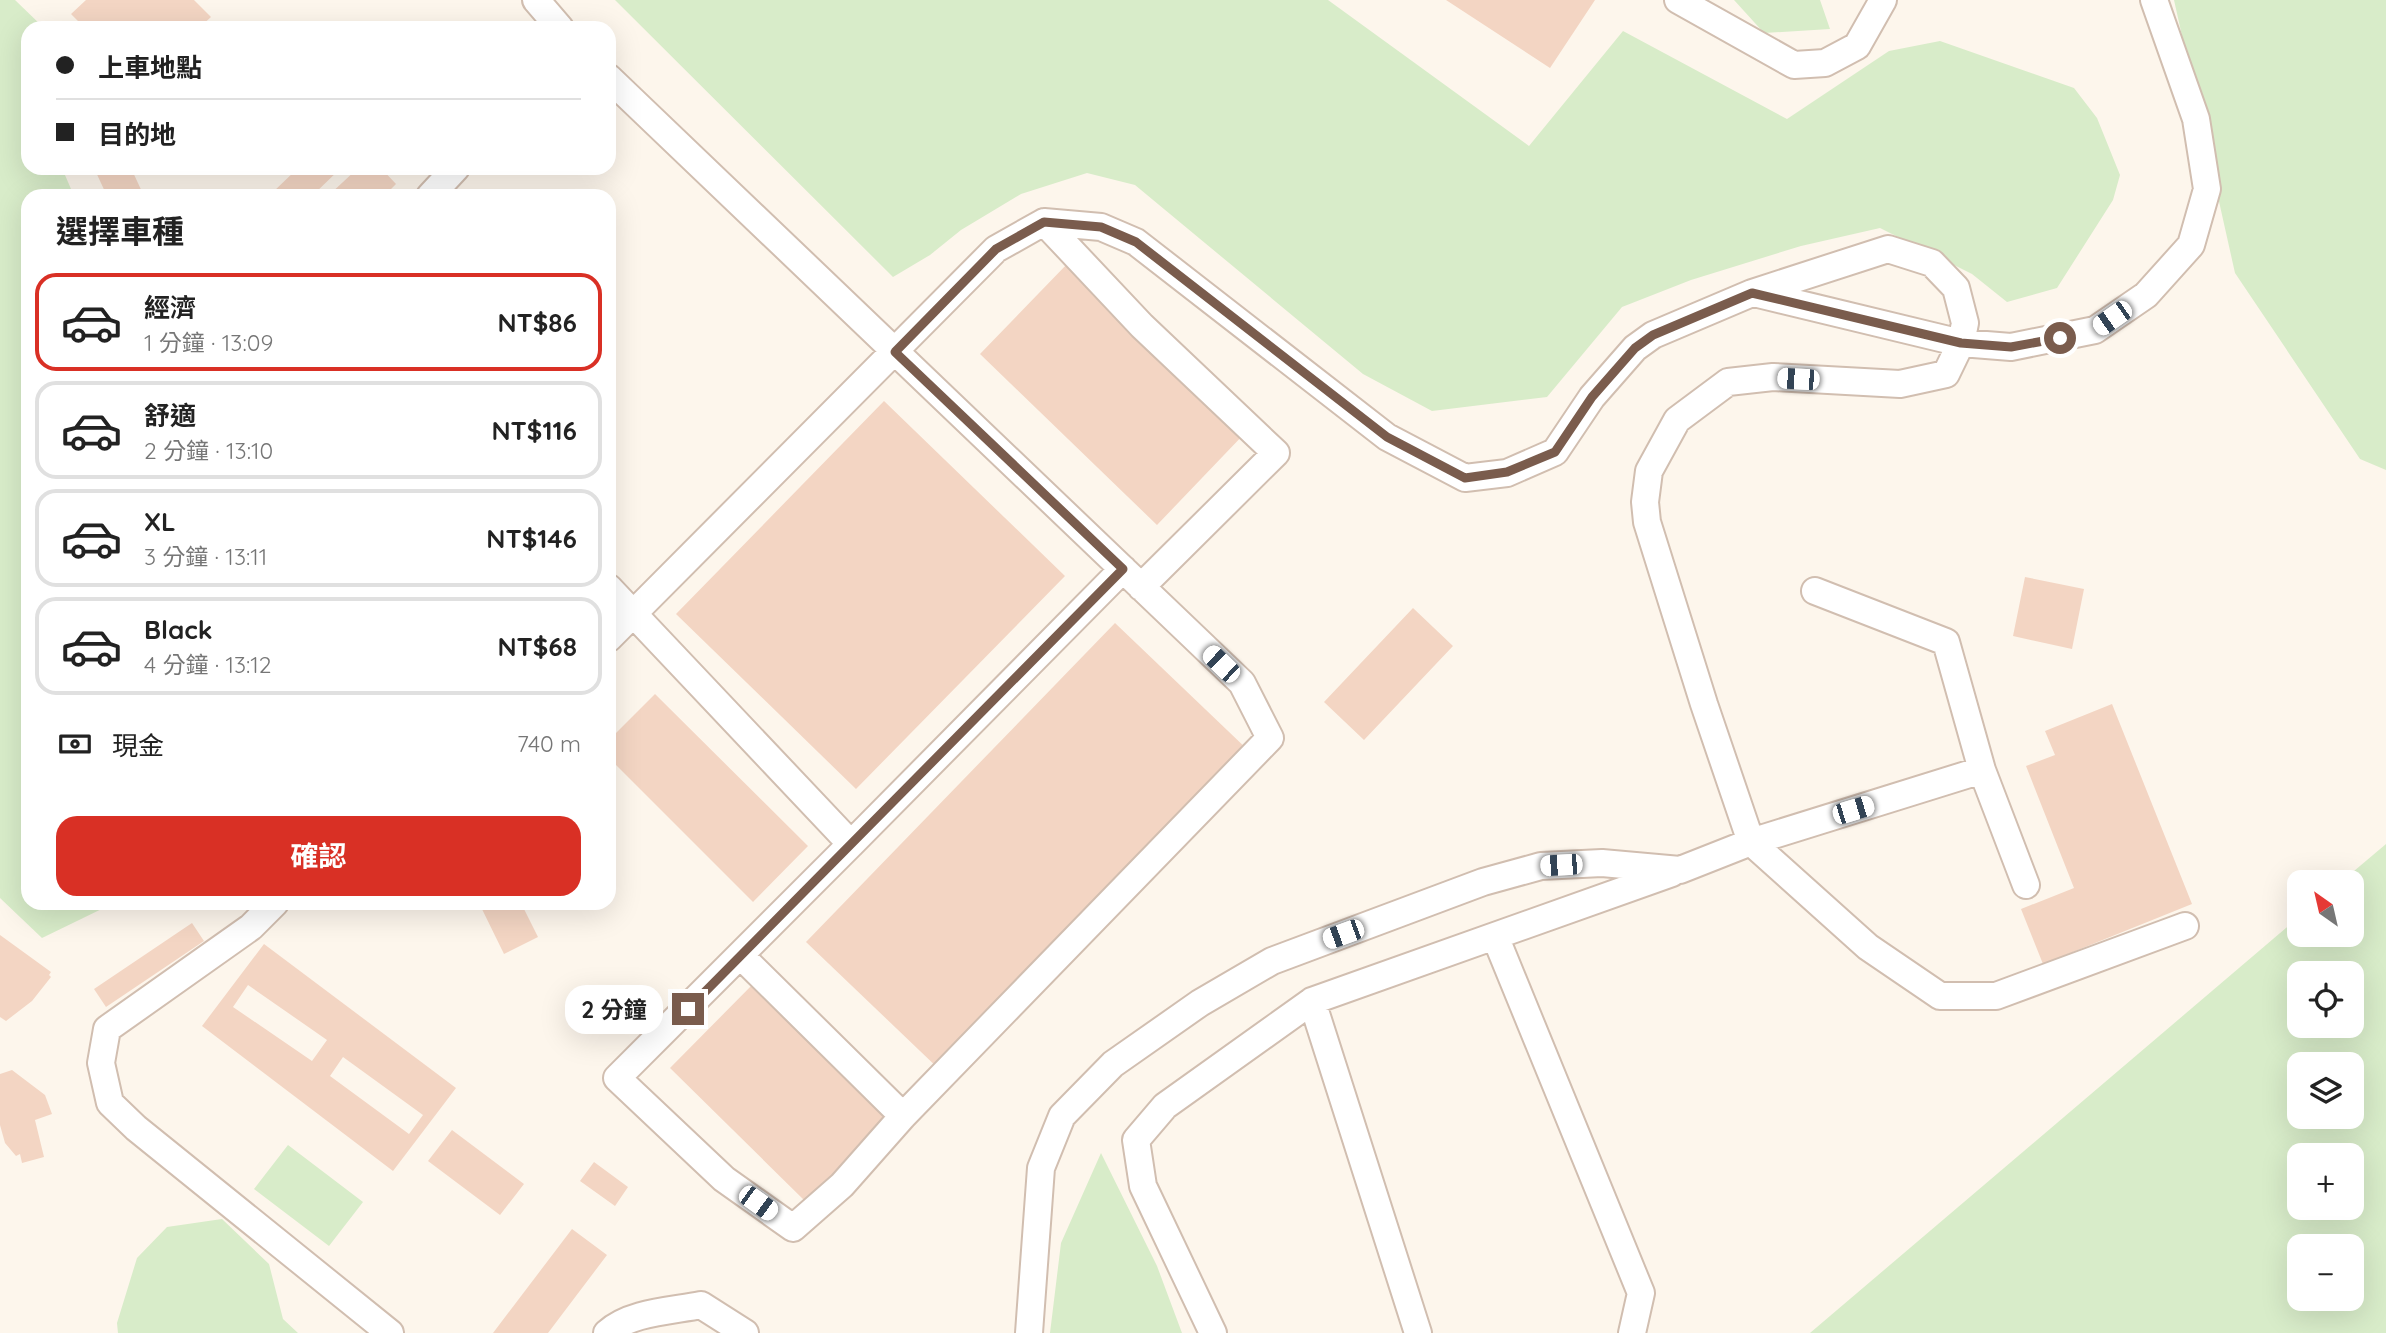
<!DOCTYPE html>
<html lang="zh-TW">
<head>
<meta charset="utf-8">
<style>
  :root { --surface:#fff; --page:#f2f2f2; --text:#222; --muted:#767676; --line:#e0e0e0; --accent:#d93025 }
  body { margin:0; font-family:Quicksand,"Noto Sans TC",sans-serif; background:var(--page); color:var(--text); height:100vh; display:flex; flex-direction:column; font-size:26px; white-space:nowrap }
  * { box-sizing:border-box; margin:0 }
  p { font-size:23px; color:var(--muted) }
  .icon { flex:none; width:38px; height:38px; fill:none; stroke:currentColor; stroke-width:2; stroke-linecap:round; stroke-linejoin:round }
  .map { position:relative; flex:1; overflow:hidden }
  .details { position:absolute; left:21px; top:189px; width:595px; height:721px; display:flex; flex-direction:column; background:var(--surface); border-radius:21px; box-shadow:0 7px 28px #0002 }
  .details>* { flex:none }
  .top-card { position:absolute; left:21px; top:21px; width:595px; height:154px; border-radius:21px; box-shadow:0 7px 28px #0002; display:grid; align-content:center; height:154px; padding:0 35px; background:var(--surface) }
  .needle { width:46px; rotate:326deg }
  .tools { position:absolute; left:2287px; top:870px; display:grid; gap:14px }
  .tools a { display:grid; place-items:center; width:77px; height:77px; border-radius:14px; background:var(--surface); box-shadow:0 7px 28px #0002; font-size:35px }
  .end { position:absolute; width:32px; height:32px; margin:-16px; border:9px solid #7a5c4d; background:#fff; box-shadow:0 0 0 4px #fff }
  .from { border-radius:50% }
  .bubble { position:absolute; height:49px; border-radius:21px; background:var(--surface); box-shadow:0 7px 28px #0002; font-size:23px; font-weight:700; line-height:49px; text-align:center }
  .car { position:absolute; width:21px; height:42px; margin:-21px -10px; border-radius:9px; box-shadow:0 0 5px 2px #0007; background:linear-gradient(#fff 24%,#345 0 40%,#fff 0 76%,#345 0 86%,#fff 0) }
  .top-card b { display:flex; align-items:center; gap:24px; height:66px; font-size:26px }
  .top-card b+b { border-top:2px solid var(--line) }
  .top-card i { width:18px; height:18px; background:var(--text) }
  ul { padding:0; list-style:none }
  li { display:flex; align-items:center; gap:21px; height:98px; margin:0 14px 10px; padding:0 21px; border:4px solid var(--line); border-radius:21px }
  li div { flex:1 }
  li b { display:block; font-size:26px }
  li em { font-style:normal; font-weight:700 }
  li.on { border-color:var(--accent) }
  li>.icon { width:63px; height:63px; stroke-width:1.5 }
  h2 { padding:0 35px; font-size:32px; line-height:84px }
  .pay { display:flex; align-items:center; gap:18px; height:77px; padding:0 35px; font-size:26px }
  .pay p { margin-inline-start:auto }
  .action { display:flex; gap:14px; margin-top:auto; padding:14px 35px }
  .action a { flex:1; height:80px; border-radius:21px; background:var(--accent); color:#fff; font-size:28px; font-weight:700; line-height:80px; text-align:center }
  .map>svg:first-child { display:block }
  .green { fill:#d8ecc9; fill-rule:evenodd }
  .building { fill:#f3d5c3; fill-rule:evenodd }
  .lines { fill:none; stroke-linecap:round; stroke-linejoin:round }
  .minor-casing { stroke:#d1beb0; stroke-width:30 }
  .minor { stroke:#fff; stroke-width:26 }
  .route { stroke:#7a5c4d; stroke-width:9 }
</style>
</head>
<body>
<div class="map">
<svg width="2386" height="1333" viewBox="0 0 2386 1333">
  <rect width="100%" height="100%" fill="#fdf6ec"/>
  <path class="green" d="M0 0H15L44 28H28V168H62L74 196H28V903H114L42 938 0 898Z
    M615 0H1328L1529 146 1623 31 1787 119 1889 51 1940 41 2074 88 2097 118 2120 175 2113 200 2057 288 2007 302 1972 274 1880 228 1801 246 1691 280 1622 307 1547 397 1432 411 1363 374 1135 185 1087 173 1021 194 961 230 930 255 893 277Z
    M1734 0H1820L1830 29 1764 33Z
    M2174 0H2386V470L2360 459 2235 273Z
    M2386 844V1333H1810L2299 917 2300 934H2352V882H2341ZM2352 973V1026H2300V973ZM2352 1064V1116H2300V1064ZM2352 1155V1208H2300V1155ZM2352 1246V1298H2300V1246Z
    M288 1145 363 1202 329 1246 254 1189Z
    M1101 1153 1157 1266 1182 1333H1050L1061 1243Z
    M222 1219 269 1264 283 1319 298 1333H118L117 1323 137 1258 167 1227Z"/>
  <path class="building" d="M86 0H194L211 17 199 28H85L71 14Z
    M1446 0H1595L1550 68Z
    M94 168H131L144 196H107Z
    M298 168H341L312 196H275L272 193Z
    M358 168H381L396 184 384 196H328Z
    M1069 262 1246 432 1157 525 980 354Z
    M884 401 1065 576 856 789 676 614Z
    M2025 577 2084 589 2072 649 2013 636Z
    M1413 608 1453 646 1364 740 1324 702Z
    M1115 623 1250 752 942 1072 806 942Z
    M655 694 808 846 753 902 609 758V740Z
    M2112 704 2192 904 2043 964 2021 909 2074 888 2026 766 2055 755 2045 731Z
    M479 903H521L538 937 504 954Z
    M192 923 204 941 106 1007 94 989Z
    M0 935 51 972 49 975 51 977 32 1001 6 1021 0 1017Z
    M264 944 456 1088 393 1171 202 1026ZM248 985 327 1040 312 1061 233 1007ZM343 1057 423 1115 409 1134 330 1076Z
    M756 981 892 1115 806 1202 670 1068Z
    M12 1070 45 1095 52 1114 35 1120 44 1157 22 1163 20 1154 16 1156 5 1143 0 1125V1074Z
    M452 1130 524 1184 500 1215 428 1161Z
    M594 1162 628 1187 615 1206 580 1181Z
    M572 1229 607 1255 548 1333H493Z"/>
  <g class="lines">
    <defs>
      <path id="minor" d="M536 0 560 28
        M1678 0 1794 65 1825 63 1857 46 1883 0
        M609 78 1242 683 1270 738 903 1116 842 1185 793 1228 724 1179 617 1078 851 844
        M430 196 456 168
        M1044 222 1142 326 1276 453 1141 587
        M1754 293 1961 343 2011 347 2095 330 2146 295 2191 245 2207 189 2196 119 2154 0
        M609 588 851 844 1123 569
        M609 638 996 249 1044 222 1101 227 1136 242 1387 437 1465 478 1507 473 1555 452 1592 397 1635 348 1653 335 1752 293 1888 249 1932 263 1956 288 1965 323 1961 343 1946 374 1900 384 1773 377 1728 382 1677 420 1649 471 1645 502 1647 522 1704 704 1751 842 1868 947 1940 996H1996L2185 926
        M1982 770 2026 885
        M275 903 251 927 107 1029 101 1063 110 1103 136 1128 390 1333
        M1495 936 1641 1293 1632 1333
        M741 956 903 1116
        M1312 1001 1418 1333
        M607 1333C630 1312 671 1311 701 1305L745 1333
        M1029 1333 1041 1168 1062 1116 1113 1064 1200 1003 1272 961 1483 882 1541 866 1602 863 1680 870 1751 842 1982 770 1946 642 1815 591
        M1213 1333 1143 1186 1136 1140 1165 1106 1312 1001 1672 873"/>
    </defs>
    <use href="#minor" class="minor-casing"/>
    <use href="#minor" class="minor"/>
  </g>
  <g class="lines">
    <path class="route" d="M688 1009 1123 569 895 352 996 249 1044 222 1101 227 1136 242 1387 437 1465 478 1507 472 1555 452 1592 397 1635 348 1653 335 1752 293 1961 343 2011 347 2060 338"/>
  </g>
</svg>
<div class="tools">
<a><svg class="needle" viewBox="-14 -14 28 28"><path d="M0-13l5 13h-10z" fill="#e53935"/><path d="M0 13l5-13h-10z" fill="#767676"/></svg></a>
<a><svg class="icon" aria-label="locate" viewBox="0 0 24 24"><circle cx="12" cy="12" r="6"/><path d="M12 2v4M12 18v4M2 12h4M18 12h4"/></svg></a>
<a><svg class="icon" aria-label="layers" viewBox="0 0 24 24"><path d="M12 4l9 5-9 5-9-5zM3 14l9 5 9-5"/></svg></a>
<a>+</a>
<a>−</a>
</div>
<i class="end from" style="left:2060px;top:338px"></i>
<i class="end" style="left:688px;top:1009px"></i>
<div class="bubble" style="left:565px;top:985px;width:98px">2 分鐘</div>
<i class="car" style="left:2112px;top:318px;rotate:235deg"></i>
<i class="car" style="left:1798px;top:379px;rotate:273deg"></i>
<i class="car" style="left:1221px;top:664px;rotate:314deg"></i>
<i class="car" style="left:1853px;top:810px;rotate:73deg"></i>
<i class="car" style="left:1561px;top:865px;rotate:267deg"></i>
<i class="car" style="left:1343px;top:934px;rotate:250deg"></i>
<i class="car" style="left:758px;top:1203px;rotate:126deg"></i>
<div class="top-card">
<b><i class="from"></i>上車地點</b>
<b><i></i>目的地</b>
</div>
<section class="details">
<h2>選擇車種</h2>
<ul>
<li class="on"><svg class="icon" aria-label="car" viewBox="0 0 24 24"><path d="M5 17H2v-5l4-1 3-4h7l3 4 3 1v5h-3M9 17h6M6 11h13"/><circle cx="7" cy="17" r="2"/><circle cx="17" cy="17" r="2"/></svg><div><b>經濟</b><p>1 分鐘 · 13:09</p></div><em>NT$86</em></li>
<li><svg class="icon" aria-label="car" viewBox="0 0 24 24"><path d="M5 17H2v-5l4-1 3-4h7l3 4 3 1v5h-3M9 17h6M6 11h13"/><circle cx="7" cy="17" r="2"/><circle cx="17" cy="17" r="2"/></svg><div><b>舒適</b><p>2 分鐘 · 13:10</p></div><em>NT$116</em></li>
<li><svg class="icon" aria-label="car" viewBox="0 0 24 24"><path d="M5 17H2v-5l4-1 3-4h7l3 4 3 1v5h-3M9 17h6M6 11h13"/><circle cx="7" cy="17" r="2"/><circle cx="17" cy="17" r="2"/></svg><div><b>XL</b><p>3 分鐘 · 13:11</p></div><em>NT$146</em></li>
<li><svg class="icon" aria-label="car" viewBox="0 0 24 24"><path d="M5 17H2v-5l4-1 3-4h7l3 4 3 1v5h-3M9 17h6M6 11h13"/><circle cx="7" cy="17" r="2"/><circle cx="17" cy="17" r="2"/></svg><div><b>Black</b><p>4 分鐘 · 13:12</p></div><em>NT$68</em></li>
</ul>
<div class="pay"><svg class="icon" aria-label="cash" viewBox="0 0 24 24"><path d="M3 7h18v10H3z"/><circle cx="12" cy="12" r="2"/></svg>現金<p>740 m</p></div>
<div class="action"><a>確認</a></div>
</section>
</div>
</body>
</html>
